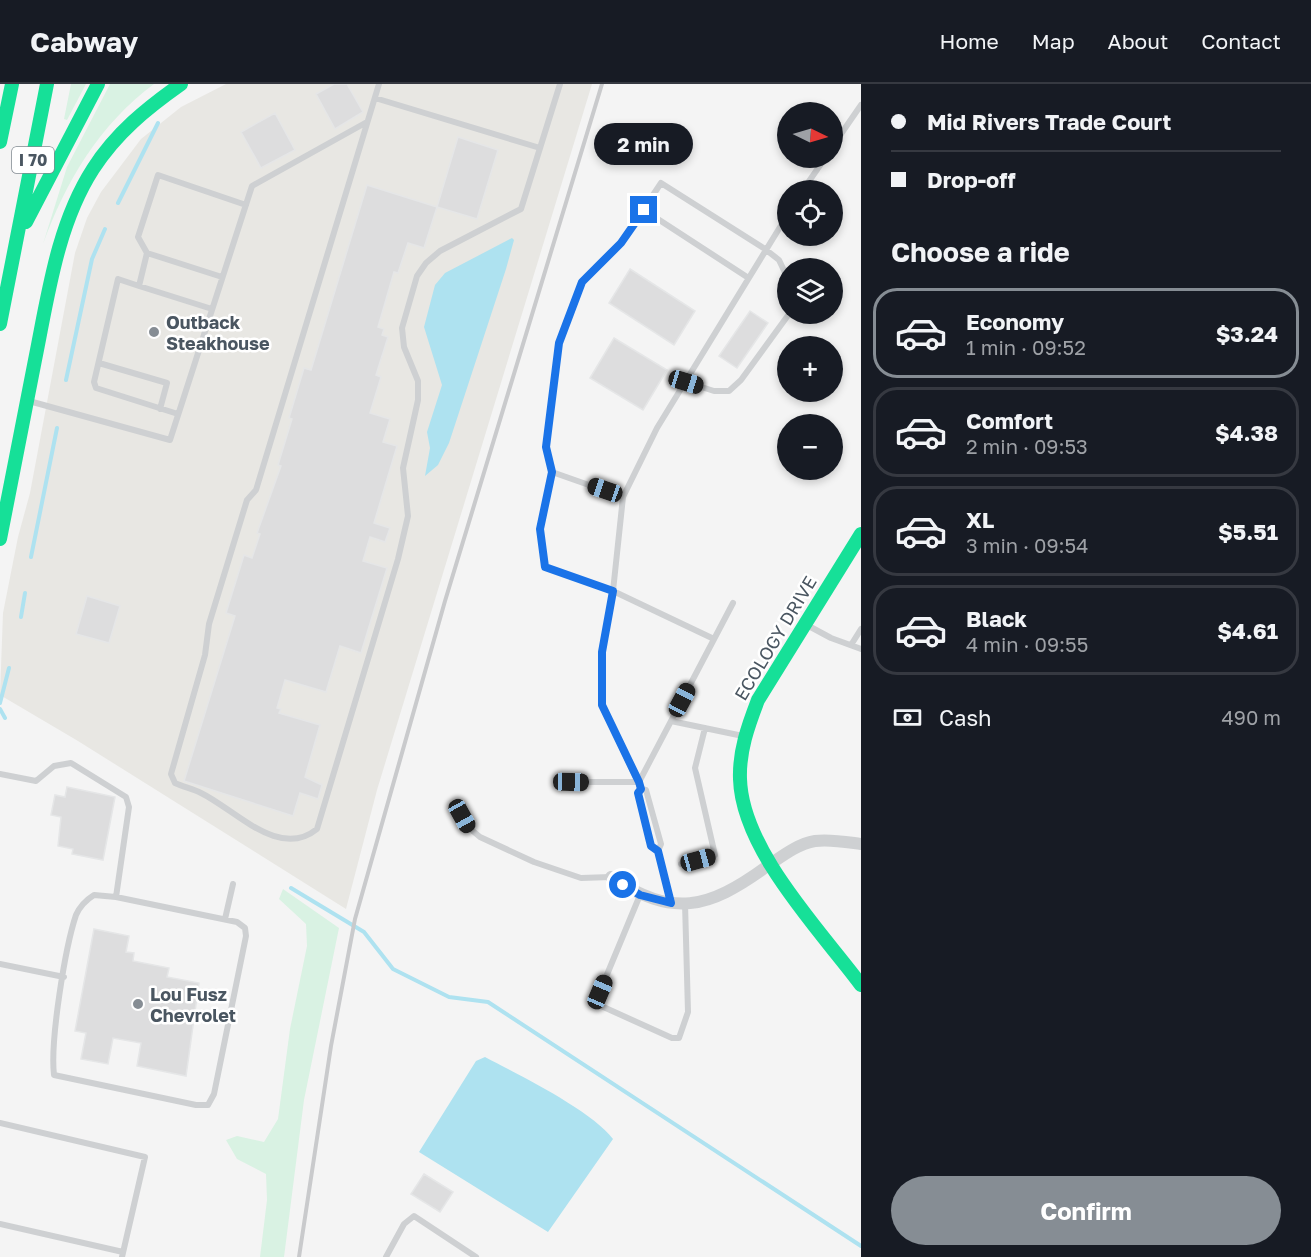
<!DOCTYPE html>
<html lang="en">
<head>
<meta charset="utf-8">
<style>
  :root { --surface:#171b24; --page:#242831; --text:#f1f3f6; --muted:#9ea1a6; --line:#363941; --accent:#868d94 }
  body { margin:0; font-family:"Golos Text",sans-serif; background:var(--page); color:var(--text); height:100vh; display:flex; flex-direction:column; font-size:22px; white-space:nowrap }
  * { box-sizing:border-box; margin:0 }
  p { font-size:20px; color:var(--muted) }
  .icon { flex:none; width:33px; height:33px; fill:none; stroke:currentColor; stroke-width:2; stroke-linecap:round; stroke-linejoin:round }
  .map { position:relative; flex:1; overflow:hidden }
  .details { display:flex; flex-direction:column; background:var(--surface); width:450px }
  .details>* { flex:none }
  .top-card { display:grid; align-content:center; height:132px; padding:0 30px; background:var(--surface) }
  .needle { width:39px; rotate:95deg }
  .tools { position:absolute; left:777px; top:18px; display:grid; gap:12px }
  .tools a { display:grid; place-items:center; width:66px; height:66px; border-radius:50%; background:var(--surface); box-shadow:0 3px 9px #0003; font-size:30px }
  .end { position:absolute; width:27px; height:27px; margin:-14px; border:8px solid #1a73e8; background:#fff; box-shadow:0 0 0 3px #fff }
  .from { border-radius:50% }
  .bubble { position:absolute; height:42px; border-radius:21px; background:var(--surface); box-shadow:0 3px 9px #0003; font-size:20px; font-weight:700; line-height:42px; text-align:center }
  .car { position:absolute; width:18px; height:36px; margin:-18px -9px; border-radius:8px; box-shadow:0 0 4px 2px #0007; background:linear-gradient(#222 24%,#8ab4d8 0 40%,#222 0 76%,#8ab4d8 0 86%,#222 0) }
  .top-card b { display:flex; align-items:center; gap:21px; height:57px; font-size:22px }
  .top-card b+b { border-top:2px solid var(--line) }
  .top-card i { width:15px; height:15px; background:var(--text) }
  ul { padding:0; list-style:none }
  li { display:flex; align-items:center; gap:18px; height:90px; margin:0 12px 9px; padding:0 18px; border:3px solid var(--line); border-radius:24px }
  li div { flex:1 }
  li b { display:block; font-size:22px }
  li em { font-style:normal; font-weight:700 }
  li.current { border-color:var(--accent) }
  li>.icon { width:54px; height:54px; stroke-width:1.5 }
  h2 { padding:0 30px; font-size:27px; line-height:72px }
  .pay { display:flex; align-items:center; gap:15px; height:66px; padding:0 30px; font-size:22px }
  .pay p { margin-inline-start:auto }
  .primary-button { display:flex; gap:12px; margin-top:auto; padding:12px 30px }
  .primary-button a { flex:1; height:69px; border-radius:36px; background:var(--accent); color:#fff; font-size:24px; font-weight:700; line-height:69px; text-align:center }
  header { display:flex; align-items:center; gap:36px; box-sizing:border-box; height:84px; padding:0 30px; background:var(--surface); border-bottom:2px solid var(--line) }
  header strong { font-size:28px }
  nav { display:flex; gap:33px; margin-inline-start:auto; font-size:21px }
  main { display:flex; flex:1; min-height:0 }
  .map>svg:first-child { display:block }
  .commercial { fill:#e8e7e3 }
  .green { fill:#d9f2e3 }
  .water { fill:#aee2f0 }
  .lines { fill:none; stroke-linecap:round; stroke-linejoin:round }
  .stream { stroke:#aee2f0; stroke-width:4 }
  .building { fill:#ddddde; stroke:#e5e6e7; stroke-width:1.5 }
  .lane { stroke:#ced0d2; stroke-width:6 }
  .street { stroke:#ced0d2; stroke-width:12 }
  .fast { stroke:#16e098; stroke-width:14 }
  .rail { stroke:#c9cacc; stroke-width:4 }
  .route { stroke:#1a73e8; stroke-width:8 }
  .poi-dot { fill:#868d94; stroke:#fff; stroke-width:2 }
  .labels { text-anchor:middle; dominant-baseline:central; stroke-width:5; stroke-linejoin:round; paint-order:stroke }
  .shield { fill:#fff; stroke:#808990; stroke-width:1.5 }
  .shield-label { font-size:16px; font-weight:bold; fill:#4a5661 }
  .poi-label { font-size:18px; font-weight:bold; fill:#4a5661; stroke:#fff; text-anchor:start }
  .street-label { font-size:18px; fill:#4a5661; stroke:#fff }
</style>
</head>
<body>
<header>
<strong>Cabway</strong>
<nav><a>Home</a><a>Map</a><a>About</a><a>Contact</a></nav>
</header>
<main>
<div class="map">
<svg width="861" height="1173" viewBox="0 0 861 1173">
  <rect width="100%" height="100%" fill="#f4f4f4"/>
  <path class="commercial" d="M226 0H592L377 706 346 825 78 657 0 611 3 529 18 453 30 409 75 169 87 134 101 108 141 55 181 23Z"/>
  <path class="green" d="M71 0H86L67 36 64 35Z
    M110 0H154C99 41 66 97 43 160L67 83Z
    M283 805 339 844 304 1016 284 1173H260L267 1116 266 1090 237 1075 226 1056 237 1052 264 1058 278 1035 290 945 307 862 306 840 279 815Z"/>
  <path class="water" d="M512 154 514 156 506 185 449 359 438 381 425 392 430 364 427 348 442 301 424 243 435 201 445 189Z
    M485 973C519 991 591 1026 613 1055L548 1148 419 1068 476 977Z"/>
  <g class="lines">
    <path class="stream" d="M118 119 158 39
      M66 296 92 175 105 145
      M31 473 57 344
      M21 533 25 509
      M0 619 9 584
      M0 625 5 634
      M291 804 364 848 393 885 449 913 488 918 861 1162"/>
  </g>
  <path class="building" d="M334 0H347L363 28 335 45 316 10Z
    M275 29 295 66 261 84 241 48Z
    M458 53 498 66 477 135 437 123Z
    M367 101 437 123 424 164 408 159 398 189 394 188 378 243 384 245 382 251 388 253 376 291 381 293 370 329 390 335 383 358 397 362 374 439 390 444 385 458 370 453 363 477 387 484 361 569 340 562 326 608 285 596 277 624 281 625 279 629 320 641 305 693 322 701 318 715 300 709 293 732 184 697 235 532 226 529 244 471 252 474 260 450 257 449 281 382 278 381 292 335 289 334 304 284 311 286Z
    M630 185 695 227 674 261 609 219Z
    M750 227 768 239 737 284 719 272Z
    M614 254 667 286 643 326 590 294Z
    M87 512 120 522 109 559 76 550Z
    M67 703 115 713 103 776 72 770 73 765 58 762 61 733 51 731 55 711 65 713Z
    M94 845 129 852 126 868 134 869 133 877 169 884 167 893 199 899 186 992 137 982 141 959 113 954 108 980 81 975 86 949 75 947Z
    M424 1090 453 1108 440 1128 411 1110Z"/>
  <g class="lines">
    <path class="lane" d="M379 0 256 406 247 416 209 540 205 571 171 690 175 699C184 703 193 705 201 709 236 726 279 776 317 745L398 475 408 432 403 384 418 316V297L404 263 402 244 417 192 426 179 440 167 521 125 560 0
      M375 14 540 64
      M832 63 861 21
      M803 106 825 74
      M644 126 747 193
      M147 169 138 153 158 91 246 121
      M139 202 212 225
      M99 279 167 299 160 325
      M686 298 714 307H729L741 296 789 230
      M29 317 170 356 252 102 367 38
      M178 330 96 304 94 298 118 195 139 202 147 169 222 193
      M552 388 623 413
      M805 540 831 554 861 565
      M714 555 613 507 545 483 540 445 552 388 546 363 559 259 582 198 621 159 661 99 765 165 779 176 788 195
      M851 561 861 545
      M671 637 743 652
      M0 690 36 697 54 682 71 679 126 713 129 723 116 813
      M571 698H639
      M639 698 733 519
      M641 705 638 709 651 763 658 767
      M455 721 468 743 480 753 534 778 581 794 611 793
      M681 780 715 771 695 684 705 644
      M94 811 116 813 237 838 245 844 246 852 214 1010 208 1021H196L54 991C50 957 65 864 76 831 80 822 86 816 94 811Z
      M640 811 596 917 599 921 672 954H679L688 928 685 819
      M671 819 658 767 661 760 646 706 641 705 602 621V568L613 507 623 413 657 344 788 130
      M225 835 233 800
      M0 880 64 893
      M0 1039 145 1073 122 1173
      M0 1140 123 1168
      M386 1173 404 1140 414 1132 476 1173"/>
    <path class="street" d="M611 793C673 834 708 825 766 783 781 773 797 760 815 757 830 755 846 758 861 760"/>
    <path class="fast" d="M0 58 12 0
      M26 138 98 0
      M0 240 47 0
      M861 450 758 616C748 642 739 667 740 695 742 766 820 846 861 901
      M0 455C12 395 23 336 35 276 48 212 57 141 93 85 116 49 147 24 181 0"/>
    <path class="rail" d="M299 1173 331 962 355 835 445 517 602 0"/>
  </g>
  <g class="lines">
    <path class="route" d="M623 801 640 811 671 819 658 767 651 762 638 709 641 705 639 698 602 621V568L613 507 545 483 540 445 552 388 546 363 559 259 582 198 621 159 644 126"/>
  </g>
  <g class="poi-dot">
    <circle cx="154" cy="248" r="6"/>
    <circle cx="138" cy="920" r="6"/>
  </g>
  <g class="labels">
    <rect class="shield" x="12" y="63" width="42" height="26" rx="4.5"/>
    <g class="shield-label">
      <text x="33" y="76">I 70</text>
    </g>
    <g class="poi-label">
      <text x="166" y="238">Outback<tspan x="166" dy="21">Steakhouse</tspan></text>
      <text x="150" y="910">Lou Fusz<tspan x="150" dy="21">Chevrolet</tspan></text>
    </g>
    <g class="street-label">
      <text transform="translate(775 554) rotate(-59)">ECOLOGY DRIVE</text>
    </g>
  </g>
</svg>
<div class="tools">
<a><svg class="needle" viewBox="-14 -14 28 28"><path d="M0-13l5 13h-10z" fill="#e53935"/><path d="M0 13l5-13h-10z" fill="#9ea1a6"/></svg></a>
<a><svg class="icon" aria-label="locate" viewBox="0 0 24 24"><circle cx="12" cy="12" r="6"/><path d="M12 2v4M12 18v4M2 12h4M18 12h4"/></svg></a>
<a><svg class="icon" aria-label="layers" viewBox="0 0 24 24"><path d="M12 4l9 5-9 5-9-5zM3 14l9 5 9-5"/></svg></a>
<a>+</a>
<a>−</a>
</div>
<i class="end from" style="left:623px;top:801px"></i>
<i class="end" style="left:644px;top:126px"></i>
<div class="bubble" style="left:594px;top:39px;width:99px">2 min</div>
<i class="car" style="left:686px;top:298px;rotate:107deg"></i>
<i class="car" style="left:605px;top:406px;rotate:289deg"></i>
<i class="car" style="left:682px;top:616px;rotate:28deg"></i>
<i class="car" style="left:571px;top:698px;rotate:91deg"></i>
<i class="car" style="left:462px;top:732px;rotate:151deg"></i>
<i class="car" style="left:698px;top:776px;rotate:75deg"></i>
<i class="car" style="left:600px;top:908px;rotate:23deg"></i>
</div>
<section class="details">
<div class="top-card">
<b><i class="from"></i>Mid Rivers Trade Court</b>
<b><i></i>Drop-off</b>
</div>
<h2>Choose a ride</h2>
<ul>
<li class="current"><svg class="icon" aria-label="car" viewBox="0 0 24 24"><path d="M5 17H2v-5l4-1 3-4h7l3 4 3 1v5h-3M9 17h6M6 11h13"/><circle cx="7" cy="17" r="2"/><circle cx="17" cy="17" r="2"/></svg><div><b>Economy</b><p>1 min · 09:52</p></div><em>$3.24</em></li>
<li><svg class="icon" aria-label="car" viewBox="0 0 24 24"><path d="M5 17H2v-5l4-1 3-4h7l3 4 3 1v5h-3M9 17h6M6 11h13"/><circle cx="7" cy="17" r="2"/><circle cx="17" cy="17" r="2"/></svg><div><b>Comfort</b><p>2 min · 09:53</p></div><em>$4.38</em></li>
<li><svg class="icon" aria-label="car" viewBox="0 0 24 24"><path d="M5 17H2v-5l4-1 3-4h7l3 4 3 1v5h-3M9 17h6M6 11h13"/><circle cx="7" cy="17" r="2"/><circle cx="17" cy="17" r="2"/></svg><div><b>XL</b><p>3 min · 09:54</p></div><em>$5.51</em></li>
<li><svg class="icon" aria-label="car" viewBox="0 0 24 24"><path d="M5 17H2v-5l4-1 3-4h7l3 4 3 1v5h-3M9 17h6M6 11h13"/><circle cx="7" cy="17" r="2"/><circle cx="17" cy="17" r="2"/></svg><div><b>Black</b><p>4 min · 09:55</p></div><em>$4.61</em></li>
</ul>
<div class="pay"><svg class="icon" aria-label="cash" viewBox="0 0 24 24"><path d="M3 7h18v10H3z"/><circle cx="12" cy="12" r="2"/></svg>Cash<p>490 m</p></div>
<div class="primary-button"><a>Confirm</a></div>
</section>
</main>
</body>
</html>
